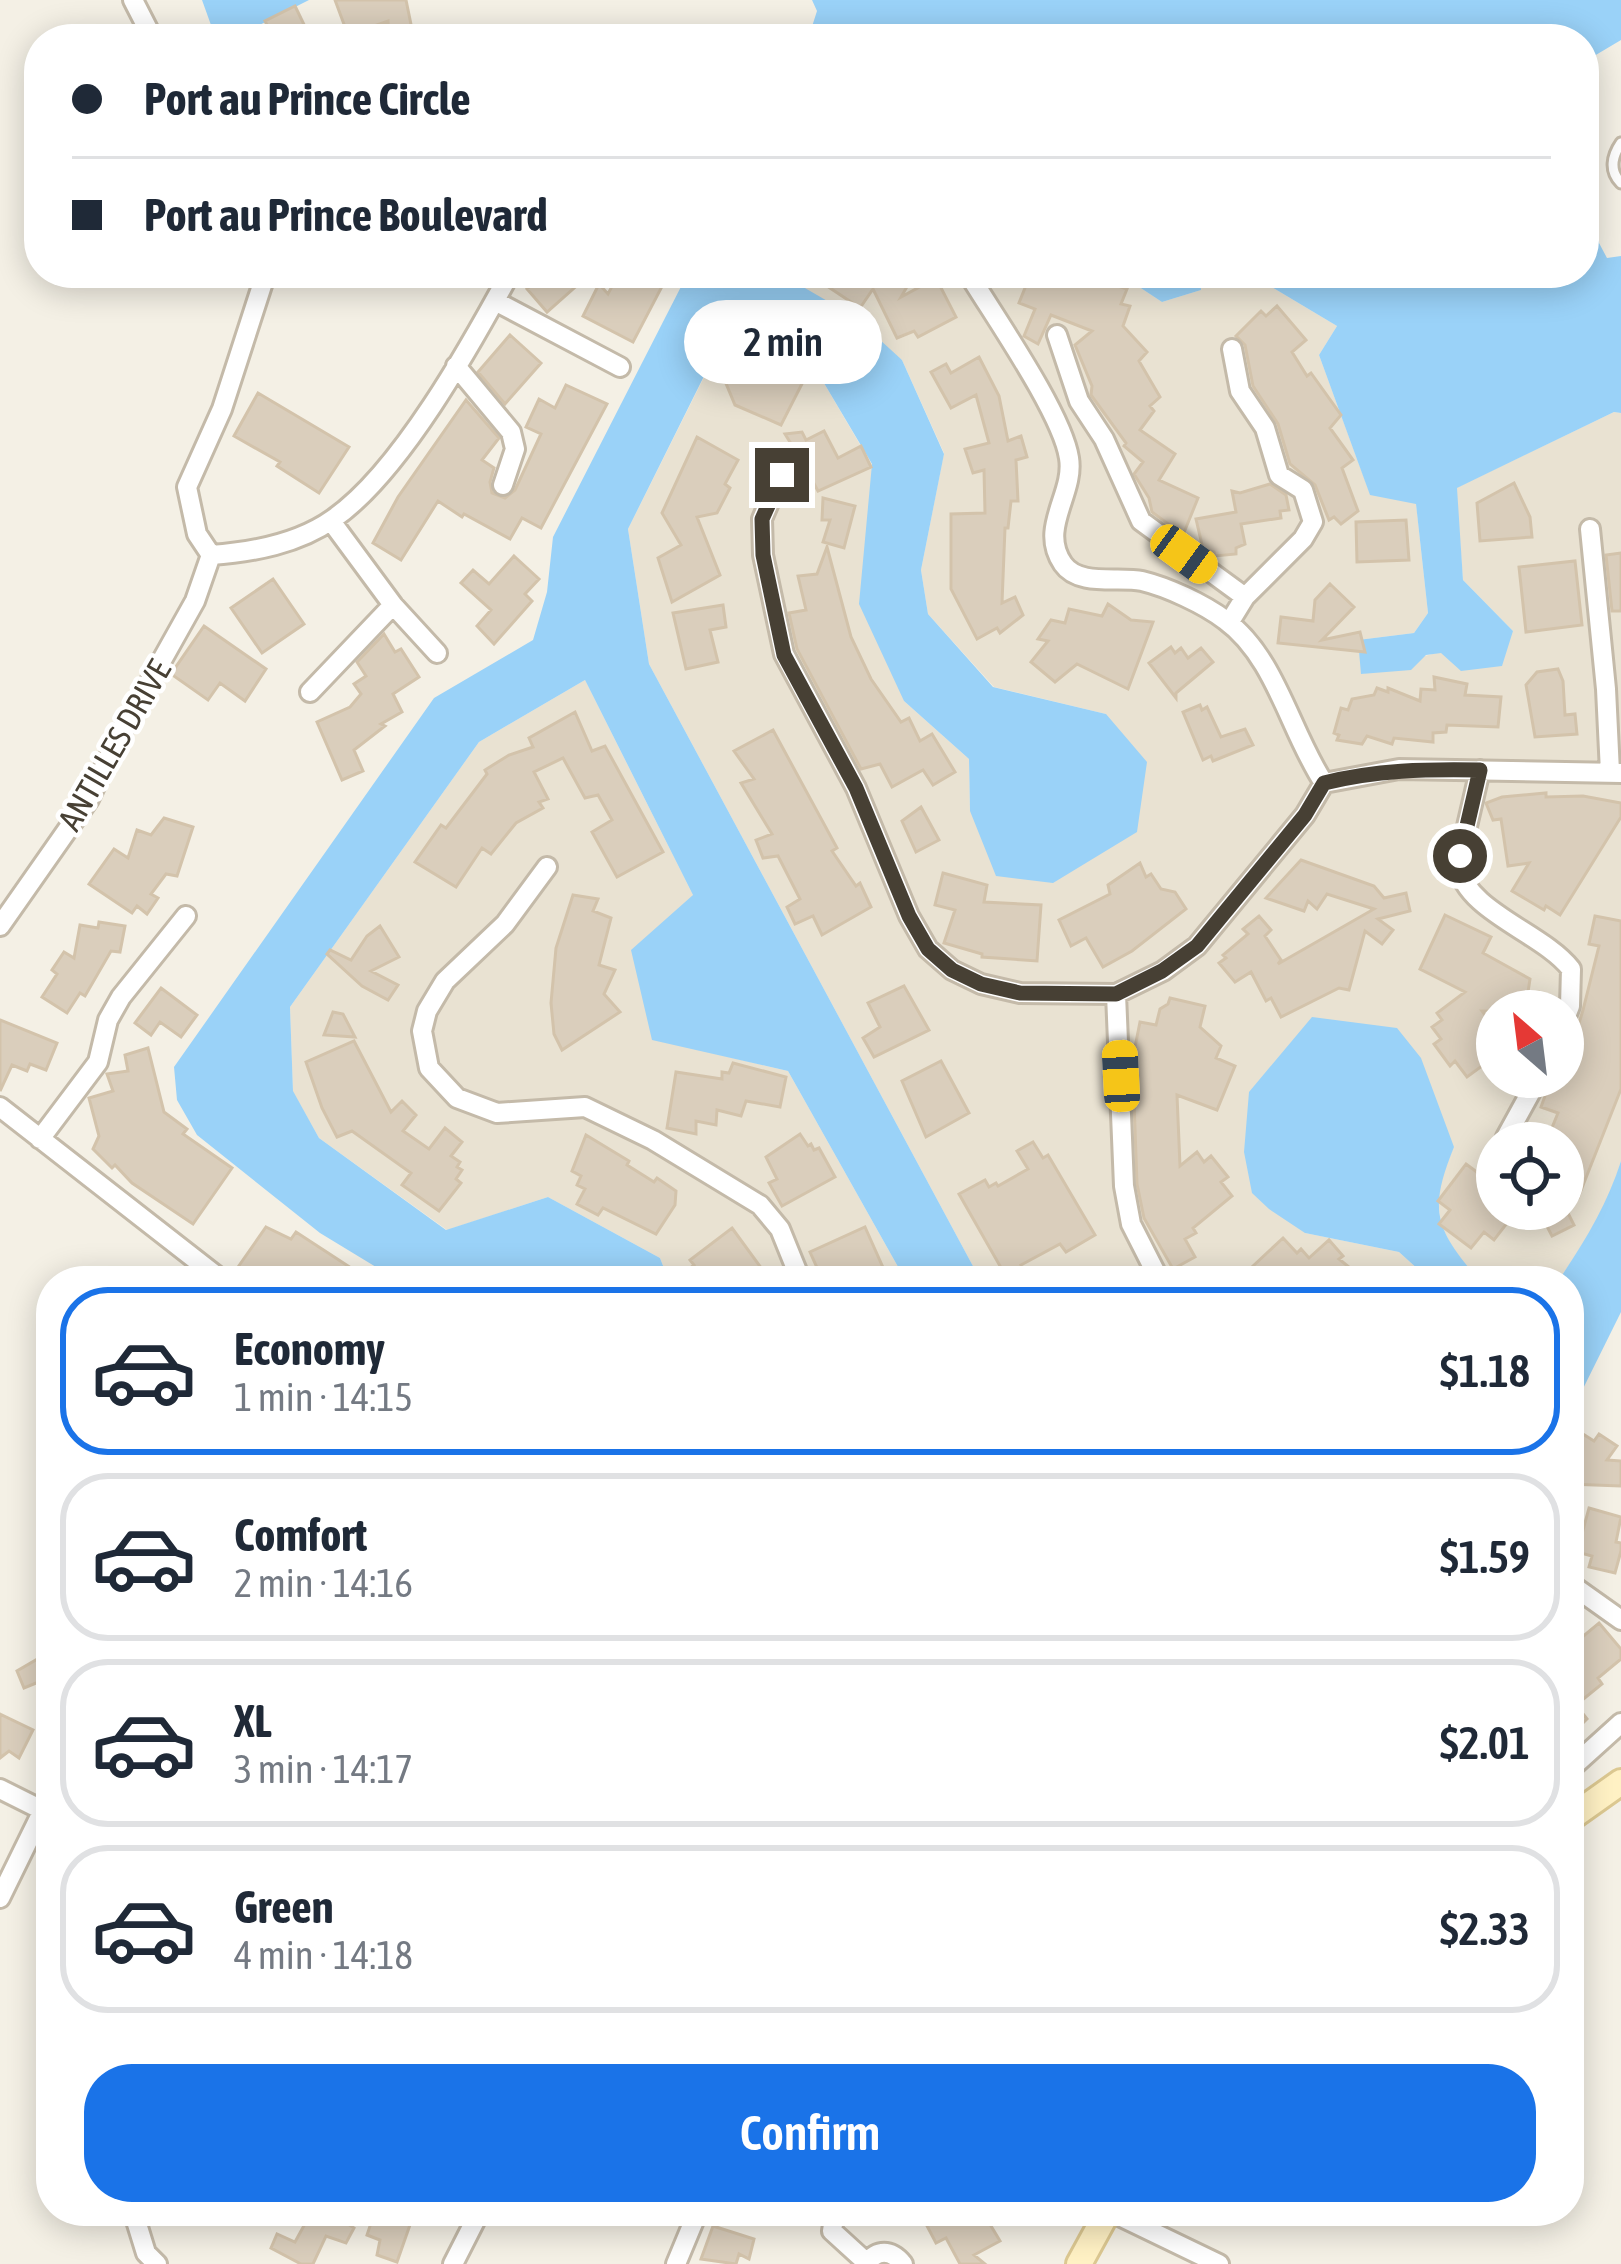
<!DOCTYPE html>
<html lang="en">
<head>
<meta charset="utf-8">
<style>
  :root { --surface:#fff; --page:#f2f2f3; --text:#1f2937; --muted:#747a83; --line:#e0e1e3; --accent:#1a73e8 }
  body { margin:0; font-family:"Asap Condensed",sans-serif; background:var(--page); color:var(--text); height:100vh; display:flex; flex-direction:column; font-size:45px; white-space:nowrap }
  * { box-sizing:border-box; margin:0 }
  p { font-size:39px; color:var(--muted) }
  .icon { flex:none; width:66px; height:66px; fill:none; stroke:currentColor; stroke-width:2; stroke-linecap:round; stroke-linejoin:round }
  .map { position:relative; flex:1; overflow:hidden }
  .sheet { position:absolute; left:36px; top:1266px; width:1548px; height:960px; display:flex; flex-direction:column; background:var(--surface); border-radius:48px; box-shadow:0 6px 30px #0003 }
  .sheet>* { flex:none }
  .guide { position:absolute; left:24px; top:24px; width:1575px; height:264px; border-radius:48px; box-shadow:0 6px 30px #0003; display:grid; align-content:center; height:264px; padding:0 48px; background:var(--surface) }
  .needle { width:78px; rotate:332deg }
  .controls { position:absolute; left:1476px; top:990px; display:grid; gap:24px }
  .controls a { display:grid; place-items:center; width:108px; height:108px; border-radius:50%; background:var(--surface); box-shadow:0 6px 30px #0003; font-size:60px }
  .end { position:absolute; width:54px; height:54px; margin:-27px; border:15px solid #474034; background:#fff; box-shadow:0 0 0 6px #fff }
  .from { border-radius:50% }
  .bubble { position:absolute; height:84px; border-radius:42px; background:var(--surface); box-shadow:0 6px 30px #0003; font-size:39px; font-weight:600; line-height:84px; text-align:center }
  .car { position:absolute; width:36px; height:72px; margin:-36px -18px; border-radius:15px; box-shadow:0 0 9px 3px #0007; background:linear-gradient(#f5c518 24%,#345 0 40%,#f5c518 0 76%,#345 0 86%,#f5c518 0) }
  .guide b { display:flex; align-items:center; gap:42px; height:114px; font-size:45px }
  .guide b+b { border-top:3px solid var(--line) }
  .guide i { width:30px; height:30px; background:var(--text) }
  ul { padding:21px 0 0; list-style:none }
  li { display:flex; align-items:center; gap:36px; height:168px; margin:0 24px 18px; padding:0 24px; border:6px solid var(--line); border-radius:48px }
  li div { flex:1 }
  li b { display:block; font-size:45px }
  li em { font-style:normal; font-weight:600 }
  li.current { border-color:var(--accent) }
  li>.icon { width:108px; height:108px; stroke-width:1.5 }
  .action { display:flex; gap:24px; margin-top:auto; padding:24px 48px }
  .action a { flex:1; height:138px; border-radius:48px; background:var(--accent); color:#fff; font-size:48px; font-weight:600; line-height:138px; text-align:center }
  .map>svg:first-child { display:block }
  .residential { fill:#e9e2d2; fill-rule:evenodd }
  .water { fill:#9ad2f8 }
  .building { fill:#dacebc; stroke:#d3c3ab; stroke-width:3 }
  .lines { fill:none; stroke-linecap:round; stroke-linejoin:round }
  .lane-casing { stroke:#c4baa9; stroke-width:15 }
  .street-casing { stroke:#c4baa9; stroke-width:24 }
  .secondary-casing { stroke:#dcc891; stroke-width:30 }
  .lane { stroke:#fff; stroke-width:9 }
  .street { stroke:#fff; stroke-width:18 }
  .secondary { stroke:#fff1c4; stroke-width:24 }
  .route { stroke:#474034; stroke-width:15 }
  .labels { text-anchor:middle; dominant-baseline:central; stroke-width:9; stroke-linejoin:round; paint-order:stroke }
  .street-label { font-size:33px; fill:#474034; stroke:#fff }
</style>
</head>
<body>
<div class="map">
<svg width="1621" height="2264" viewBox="0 0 1621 2264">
  <rect width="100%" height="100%" fill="#f4f0e5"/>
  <path class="residential" d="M779 273H1118L1162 302 1201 290 1200 273H1248L1337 326 1319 355 1370 494 1416 503 1428 613 1414 633 1358 640 1362 674 1513 631 1463 580 1456 488 1614 412 1621 413V1161L1612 1190 1584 1243 1558 1281H1480L1454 1251 1441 1225 1437 1190 1454 1146 1305 1233 1399 1252 1431 1281H981L649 664 628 529 717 351 746 336 815 368 872 465 904 701 969 759 970 811 1106 714 994 687 928 614 921 570 944 453 902 360ZM1497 1011H1563V1077H1497ZM1497 1143H1563V1209H1497Z
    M585 680 693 895 652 1039 788 1071 906 1281H669L660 1258 548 1197 447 1230 319 1138 293 1092 290 1007 479 742Z"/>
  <path class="water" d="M202 0H309L232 39H216Z
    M812 0H1621V40L1584 62V39H1481L1469 24 1436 39H808L817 11Z
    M1584 217 1599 229V243L1607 258 1621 256V413L1614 412 1457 488 1463 580 1513 631 1502 666 1461 671 1441 653 1426 655 1411 670 1361 674 1358 640 1414 633 1428 613 1416 504 1370 495 1319 355 1337 326 1248 273H1584Z
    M688 273H779L855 317 902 360 944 454 921 570 928 614 993 687 1106 714 1147 762 1137 832 1053 883 996 876 970 811 969 759 904 701 859 604 872 464 815 368 746 336 716 352 628 529 649 664 981 1281H906L788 1071 652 1040 631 950 693 895 585 680 479 742 290 1007 293 1091 319 1138 446 1230 548 1197 660 1258 669 1281H399L320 1233 197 1135 177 1100 174 1067 434 698 533 640 547 592 553 537Z
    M1118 273H1200L1201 290 1162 302Z
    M1312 1017 1397 1028 1421 1058 1454 1147C1428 1211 1435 1229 1480 1281H1431L1399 1252 1305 1233 1269 1209 1252 1193 1244 1152 1249 1092Z
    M1621 1161V1312L1569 1417V1281H1558C1584 1243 1607 1205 1621 1161Z"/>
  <path class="building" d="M335 0H406L414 39H389L388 21 348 35Z
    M295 6 311 39H242L268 27 265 21Z
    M529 273H591L547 312 527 289 536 281Z
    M619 273H669L633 342 583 316 599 284 608 294Z
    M831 273H915L901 297 936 278 956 317 918 337 914 331 897 338 873 289 860 308 824 284Z
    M1031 273H1058L1082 282 1085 275 1127 289 1121 304 1130 306 1123 326 1147 352 1139 361 1160 397 1150 406 1154 411 1140 430 1175 454 1159 480 1198 498 1183 535 1152 512 1149 498 1134 474 1143 462 1124 446 1126 443 1091 395 1092 386 1075 345 1092 331 1051 315 1038 344 1024 336 1035 309 1019 303Z
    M1277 306 1306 340 1292 352 1307 376 1311 373 1341 415 1330 428 1353 460 1342 468 1358 511 1341 524 1334 517 1329 520 1315 485 1290 464 1278 424 1253 386 1245 345 1236 336 1261 311 1266 316Z
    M510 335 541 363 505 404 478 372Z
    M755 347 808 372 781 425 735 405 725 381 744 374 736 354Z
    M979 357 999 396 1008 441 1021 436 1027 457 1016 460 1018 501H1011L1008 528H1005L1002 603 1015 597 1023 615 1000 633 997 628 977 639 951 589V514L985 513 984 470 973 473 965 449 989 443 976 395 951 408 931 372 946 364 951 373Z
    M566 385 607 404 541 528 522 518 510 539 464 514 462 517 438 501 401 560 373 543 398 497 466 400 499 438 482 460 494 468 490 482 492 493 505 498 515 490 541 434 526 427 539 399 555 408Z
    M258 393 349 447 319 493 277 466 280 462 234 436Z
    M824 431 838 458 861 446 871 467 818 491 805 467 797 471 787 450 793 447 785 434 802 432 806 440Z
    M697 437 738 460 725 484 730 488 717 513 697 517 720 575 672 602 658 558 681 545 662 513Z
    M1514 483 1530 517 1532 537 1480 541 1477 503Z
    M1270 484 1286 495 1289 510 1280 511 1281 518 1241 524 1245 544 1236 548V554L1215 556 1214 552 1203 549 1196 519 1236 512 1232 491 1240 493Z
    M823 498 855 506 844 548 823 542 830 520H822Z
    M1406 520 1409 560 1357 562 1356 522Z
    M827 547 851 637 871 679 901 722 909 718 920 741 932 734 955 772 933 785 923 770 892 787 880 764 861 769 797 649 789 613 806 610 798 576 817 574Z
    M1621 553V611H1612L1606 555Z
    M514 556 539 579 525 594 532 601 494 644 477 626 491 610 461 583 473 570 489 584Z
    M1575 561 1582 625 1526 632 1519 567Z
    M273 579 304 624 262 653 231 608Z
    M1330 584 1354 607 1322 640 1360 632 1365 652 1278 643 1281 617 1313 621 1315 600Z
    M1108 604 1131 620 1153 622 1128 689 1077 664 1055 682 1031 662 1048 641 1038 639 1051 620 1065 623 1069 609 1102 616Z
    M723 605 726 627 710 630 718 662 686 669 673 613Z
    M204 626 266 669 245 701 220 683 208 700 171 674Z
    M384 634 395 652 401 649 419 677 393 694 402 712 381 724 385 726 354 750 363 771 342 780 317 722 350 707 361 694 354 684 366 676 357 662Z
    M1171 647 1175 653 1181 648 1188 658 1201 648 1213 662 1176 693V698L1149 663Z
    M1558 669 1563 681 1565 715 1575 714 1577 734 1535 737 1526 685 1537 672Z
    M1434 677 1467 684 1465 695 1501 697 1498 727 1447 725 1446 732 1433 733V742L1394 738 1392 744 1367 736 1362 744 1337 740 1339 735 1334 733 1341 708 1348 710 1352 699 1374 695 1377 688 1388 692V688L1420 701 1421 689 1435 690Z
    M1200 705 1202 710 1207 707 1221 737 1245 729 1253 745 1213 761 1211 756 1203 760 1183 712Z
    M575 712 592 751 605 746 663 852 617 877 592 832 612 820 598 795 585 798 563 758 534 772 548 799 539 802 543 808 516 823 491 854 482 848 456 887 415 862 441 825 446 828 487 774 485 770 509 755 533 747 529 738Z
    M773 730 837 848 832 851 856 886 860 883 871 907 822 935 813 916 795 924 787 907 800 899 778 856 763 858 756 840 772 834 741 783 754 779 734 751Z
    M1546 793V797L1583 796 1621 803V817L1560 915 1546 906 1544 910 1512 891 1529 863 1508 866 1501 819 1493 820 1486 803 1502 797Z
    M921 807 939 840 916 852 902 821Z
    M164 818 193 827 177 876 166 874 151 894 158 898 147 914 137 906 132 913 89 884 114 849 128 858 137 830 151 835Z
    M1301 860 1374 886 1384 898 1406 893 1410 911 1378 919 1393 930 1382 944 1365 931 1349 990 1339 988 1281 1017 1271 998 1266 1001 1251 972 1235 982 1219 963 1226 958 1223 955 1248 934 1243 929 1259 916 1271 930 1265 936 1281 960 1278 964 1374 909 1327 894 1317 909 1308 901 1304 911 1266 898Z
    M1140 863 1146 877 1151 874 1161 889 1175 892 1186 909 1132 951 1103 967 1086 938 1071 946 1059 920 1110 894 1108 885Z
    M943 873 987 885 984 902 1041 905 1037 961 982 957V954L944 943 955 910 935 905Z
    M573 895 598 899 593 911 611 918 599 965 615 970 604 994 620 1012 562 1050 554 1034 551 1003 556 948Z
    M1445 915 1491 937 1483 953 1530 979 1528 992H1538L1533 1011H1482L1497 1031V1046L1489 1052 1493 1058 1467 1077 1455 1061 1450 1066 1434 1044 1441 1039 1432 1027 1442 1020 1437 1013 1465 992 1420 969Z
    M1595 916 1621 921V1089L1578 1198 1563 1206V1141L1549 1135 1558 1113 1541 1107 1552 1077H1563V1045L1565 1037 1574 1040 1583 1010 1599 946 1589 944Z
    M99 922 125 926 120 952 111 951 85 996 80 993 67 1013 42 997 57 974 52 970 64 952 74 958 80 925 98 928Z
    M380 926 399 957 371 971 398 985 388 1000 362 986 327 954 330 950 351 960 367 936Z
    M904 986 929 1030 874 1057 863 1038 880 1027 868 1003Z
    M161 988 197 1015 181 1037 160 1022 151 1035 135 1023Z
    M1170 998 1205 1006 1200 1027 1221 1046 1216 1058 1235 1066 1217 1110 1177 1095 1180 1166 1197 1152 1204 1162 1211 1156 1228 1177 1221 1182 1232 1196 1193 1228 1196 1233 1185 1239 1195 1257 1173 1269 1144 1218 1137 1184 1134 1101H1137L1135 1047 1140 1022 1156 1025 1160 1009 1168 1004Z
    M333 1012 343 1014 355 1037 324 1035Z
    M0 1020 57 1043 46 1070 30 1064 27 1071 12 1065 0 1091Z
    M354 1041 391 1112 402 1101 416 1115 403 1131 429 1149 445 1128 462 1142 451 1156 460 1162 457 1167 462 1170 456 1179 461 1183 439 1211 402 1185 411 1173 352 1131 337 1137 322 1108 306 1062Z
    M148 1048 164 1112 187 1129 183 1134 232 1168 193 1224 132 1183 115 1165 112 1168 93 1149 99 1136 89 1098 113 1091 107 1074 128 1071 125 1055Z
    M941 1061 969 1113 926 1137 902 1081Z
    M733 1063 786 1077 780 1107 746 1101 741 1116 717 1110 716 1125 696 1121V1134L667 1128 676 1072 722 1079V1072L729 1073Z
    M800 1134 808 1146 811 1144 814 1150 819 1148 835 1177 782 1206 769 1183 777 1179 766 1157Z
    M586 1135 629 1161 627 1165 654 1182 657 1178 676 1191 675 1205 656 1234 603 1208 598 1215 577 1204 585 1189 577 1185 581 1176 572 1171Z
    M1033 1142 1043 1158 1048 1155 1095 1235 1066 1252 1060 1244 1021 1265 1025 1271 1008 1280 959 1194 985 1180 989 1187 996 1183 998 1186 1028 1169 1017 1151Z
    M1466 1164 1497 1187V1209H1508L1511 1218 1494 1240 1484 1232 1471 1248 1439 1224 1450 1210 1438 1201Z
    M1538 1209H1566L1574 1225 1552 1236Z
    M266 1227 291 1239 296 1232 371 1281H264L251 1276 238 1267Z
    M865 1227 889 1281H823L810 1252Z
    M732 1228 762 1269 743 1281H674L694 1265 690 1260Z
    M1283 1238 1297 1253 1301 1249 1309 1258 1329 1240 1343 1256 1339 1259 1366 1281H1267L1253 1266Z
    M1575 1429 1594 1441 1599 1434 1617 1446 1607 1460 1621 1461V1486L1569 1484V1438Z
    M1589 1508 1621 1517 1616 1542 1621 1543V1551L1615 1573 1589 1567 1592 1556 1577 1552Z
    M1599 1623 1621 1649V1659L1598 1678 1602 1684 1576 1705 1587 1719 1569 1737V1648Z
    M41 1657 51 1661V1677L24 1688 17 1671Z
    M0 1714 33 1730 19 1758 9 1751 0 1758Z
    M312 2211H328L354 2228 346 2243 326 2236 313 2264H301L271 2248 277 2234 295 2242Z
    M375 2211 411 2222 397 2262 377 2255 380 2240 367 2235Z
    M966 2211H982L1000 2241 974 2255 985 2264H960L946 2238 936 2243 927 2226 952 2213 957 2216Z
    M713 2226 754 2239 749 2259 739 2254 736 2264 701 2259Z"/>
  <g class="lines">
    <defs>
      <path id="lane" d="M1621 143C1612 156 1609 171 1621 183"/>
      <path id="street" d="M133 0 153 39
        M536 39 538 37
        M968 273C994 316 1062 413 1069 458 1075 494 1038 528 1063 564 1079 587 1119 576 1142 581 1167 587 1204 604 1225 620 1276 657 1290 732 1324 783
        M495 301 620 367
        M1057 335 1079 401 1104 439 1141 521 1245 597
        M456 366 511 432 515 449 503 485
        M781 475 762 519 763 555 784 654 856 788 909 916 928 949 952 970 981 984 1020 993 1116 994 1163 971 1197 946 1305 815 1324 783 1399 769 1621 773
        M1590 529 1606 689 1610 772
        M211 555C253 552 298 544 333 519 400 473 471 345 510 273
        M211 555 197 534 187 487 222 409 266 273
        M393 605 437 653
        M1229 623 1245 597 1303 539 1313 522 1303 490 1279 475 1265 428 1240 391 1232 349
        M310 692 393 605 331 521
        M1480 770 1458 865C1466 912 1542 932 1571 969L1570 1006 1563 1024
        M547 867 505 924 445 981 427 1011 422 1031 429 1068 457 1098 497 1113 585 1107 653 1140 760 1205 780 1229 801 1281
        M0 926 89 799 115 744 195 601 211 555
        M1116 994 1124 1186 1131 1224 1160 1281
        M0 1107 223 1281
        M1506 1137 1539 1077
        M40 1139 98 1062 108 1020 121 997 186 916
        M1569 1583 1621 1620
        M1569 1770 1621 1723
        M0 1789 42 1810
        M0 1898 51 1794
        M133 2211 146 2253 157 2264
        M835 2211 832 2231 866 2262
        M1109 2211 1219 2264
        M453 2264 480 2211
        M676 2264 698 2211
        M866 2264C877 2249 891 2249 903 2264"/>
      <path id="secondary" d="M1569 1819 1621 1782
        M1079 2264 1108 2211"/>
    </defs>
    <use href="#lane" class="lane-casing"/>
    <use href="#street" class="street-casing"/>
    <use href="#secondary" class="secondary-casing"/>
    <use href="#lane" class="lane"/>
    <use href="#street" class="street"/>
    <use href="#secondary" class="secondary"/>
  </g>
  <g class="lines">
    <path class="route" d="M782 475 762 519 763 555 784 655 856 788 909 916 928 949 952 970 981 984 1020 993 1116 994 1162 971 1197 946 1305 815 1324 783C1376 770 1426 769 1480 770L1460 856"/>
  </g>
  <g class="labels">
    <g class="street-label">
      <text transform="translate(114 745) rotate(-60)">ANTILLES DRIVE</text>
    </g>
  </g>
</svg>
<div class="controls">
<a><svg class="needle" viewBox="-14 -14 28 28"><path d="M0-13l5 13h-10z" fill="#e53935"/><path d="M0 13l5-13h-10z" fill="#747a83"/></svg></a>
<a><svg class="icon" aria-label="locate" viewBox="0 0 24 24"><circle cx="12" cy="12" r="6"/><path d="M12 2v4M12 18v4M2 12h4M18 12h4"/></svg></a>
</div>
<i class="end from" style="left:1460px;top:856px"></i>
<i class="end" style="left:782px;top:475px"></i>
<div class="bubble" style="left:684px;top:300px;width:198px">2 min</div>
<i class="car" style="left:1184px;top:554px;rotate:126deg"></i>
<i class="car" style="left:1121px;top:1076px;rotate:357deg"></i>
<div class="guide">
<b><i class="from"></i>Port au Prince Circle</b>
<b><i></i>Port au Prince Boulevard</b>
</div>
<section class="sheet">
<ul>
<li class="current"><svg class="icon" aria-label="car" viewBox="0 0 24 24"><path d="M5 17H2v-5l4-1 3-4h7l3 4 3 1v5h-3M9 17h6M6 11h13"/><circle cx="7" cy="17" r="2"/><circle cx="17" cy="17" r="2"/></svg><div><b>Economy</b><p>1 min · 14:15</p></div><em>$1.18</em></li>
<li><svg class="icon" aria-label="car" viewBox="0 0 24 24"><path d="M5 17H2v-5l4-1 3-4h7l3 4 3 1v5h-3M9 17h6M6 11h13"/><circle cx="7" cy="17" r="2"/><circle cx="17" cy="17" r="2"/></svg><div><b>Comfort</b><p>2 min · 14:16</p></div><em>$1.59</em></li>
<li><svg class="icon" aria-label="car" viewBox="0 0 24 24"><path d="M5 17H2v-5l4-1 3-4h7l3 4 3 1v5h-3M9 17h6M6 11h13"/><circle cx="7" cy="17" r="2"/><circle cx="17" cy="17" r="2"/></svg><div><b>XL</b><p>3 min · 14:17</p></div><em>$2.01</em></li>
<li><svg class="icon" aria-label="car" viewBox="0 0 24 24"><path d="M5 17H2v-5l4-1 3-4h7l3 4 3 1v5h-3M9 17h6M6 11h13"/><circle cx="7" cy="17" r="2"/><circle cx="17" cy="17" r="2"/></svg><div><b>Green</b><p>4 min · 14:18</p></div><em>$2.33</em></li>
</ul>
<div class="action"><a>Confirm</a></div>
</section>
</div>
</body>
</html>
